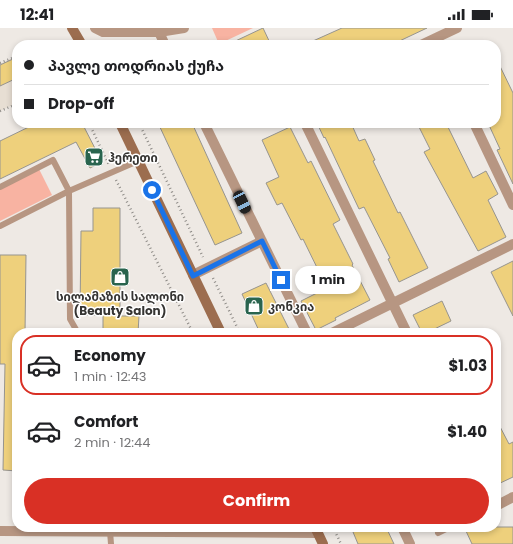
<!DOCTYPE html>
<html lang="en">
<head>
<meta charset="utf-8">
<style>
  :root { --surface:#fff; --page:#f6f6f6; --text:#202124; --muted:#757577; --line:#e0e0e0; --accent:#d93025 }
  body { margin:0; font-family:Poppins,"Noto Sans Georgian",sans-serif; background:var(--page); color:var(--text); height:100vh; display:flex; flex-direction:column; font-size:15px; white-space:nowrap }
  * { box-sizing:border-box; margin:0 }
  p { font-size:13px; color:var(--muted) }
  .icon { flex:none; width:22px; height:22px; fill:none; stroke:currentColor; stroke-width:2; stroke-linecap:round; stroke-linejoin:round }
  .map { position:relative; flex:1; overflow:hidden }
  .panel { position:absolute; left:12px; top:300px; width:489px; height:204px; display:flex; flex-direction:column; background:var(--surface); border-radius:16px; box-shadow:0 2px 6px #0003 }
  .panel>* { flex:none }
  .top-card { position:absolute; left:12px; top:12px; width:489px; height:88px; border-radius:16px; box-shadow:0 2px 6px #0003; display:grid; align-content:center; height:88px; padding:0 12px; background:var(--surface) }
  .end { position:absolute; width:18px; height:18px; margin:-9px; border:5px solid #1a73e8; background:#fff; box-shadow:0 0 0 2px #fff }
  .from { border-radius:50% }
  .bubble { position:absolute; height:28px; border-radius:14px; background:var(--surface); box-shadow:0 2px 6px #0003; font-size:13px; font-weight:700; line-height:28px; text-align:center }
  .car { position:absolute; width:12px; height:24px; margin:-12px -6px; border-radius:5px; box-shadow:0 0 3px 1px #0007; background:linear-gradient(#222 24%,#8ab4d8 0 40%,#222 0 76%,#8ab4d8 0 86%,#222 0) }
  .top-card b { display:flex; align-items:center; gap:14px; height:38px; font-size:15px }
  .top-card b+b { border-top:1px solid var(--line) }
  .top-card i { width:10px; height:10px; background:var(--text) }
  ul { padding:7px 0 0; list-style:none }
  li { display:flex; align-items:center; gap:12px; height:60px; margin:0 8px 6px; padding:0 4px; border:2px solid transparent; border-radius:16px }
  li div { flex:1 }
  li b { display:block; font-size:15px }
  li em { font-style:normal; font-weight:700 }
  li.current { border-color:var(--accent) }
  li>.icon { width:36px; height:36px; stroke-width:1.5 }
  .primary-button { display:flex; gap:8px; margin-top:auto; padding:8px 12px }
  .primary-button a { flex:1; height:46px; border-radius:24px; background:var(--accent); color:#fff; font-size:16px; font-weight:700; line-height:46px; text-align:center }
  .status { display:flex; justify-content:space-between; align-items:center; height:28px; padding:0 20px; background:var(--surface); direction:ltr }
  .status svg { height:11px; fill:currentColor }
  .map>svg:first-child { display:block }
  .built { fill:#e7ded3 }
  .green { fill:#f8b3a2 }
  .building { fill:#eed07c; stroke:#96948f }
  .lines { fill:none; stroke-linecap:round; stroke-linejoin:round }
  .path { stroke:#8f8c88; stroke-width:2.5; stroke-dasharray:1 3; stroke-linecap:butt }
  .lane { stroke:#b79682; stroke-width:6 }
  .street { stroke:#b79682; stroke-width:10 }
  .secondary { stroke:#9c6d4f; stroke-width:10 }
  .route { stroke:#1a73e8; stroke-width:5 }
  .labels { text-anchor:middle; dominant-baseline:central; stroke-width:3; stroke-linejoin:round; paint-order:stroke }
  .poi-label { font-size:12px; font-weight:bold; fill:#353432; stroke:#fff; text-anchor:start }
</style>
</head>
<body>
<div class="status"><b>12:41</b><svg viewBox="0 0 49 12"><path d="M0 12V9h3v3zM5 12V6h3v6zM10 12V3h3v9zM15 12V0h3v12zM26 1h20v11H26zM47 4h2v5h-2z"/></svg></div>
<div class="map">
<svg width="513" height="516" viewBox="0 0 513 516">
  <rect width="100%" height="100%" fill="#eee9e4"/>
  <path class="built" d="M14 29H17V75L0 83V36Z"/>
  <path class="green" d="M212 0H253L219 16Z
    M39 141 52 167 0 193V160Z"/>
  <path class="building" d="M263 0 271 17H227Z
    M342 0H427L391 17H304Z
    M496 30 513 65V156L497 122 500 121 488 95H496Z
    M13 31 17 40V50L0 58V37Z
    M37 95H82L102 134 90 140 76 114 0 151V113Z
    M158 95H192L242 205 215 217Z
    M317 95H351L359 113 365 111 375 132 373 133 398 185 400 184 428 240 399 254 388 231 390 230 364 179 359 181 325 109 324 110Z
    M417 95H446L473 150 486 143 498 166 488 172 506 209 478 223 424 124 430 121Z
    M290 99 308 135 311 133 340 192 333 196 353 236 352 237 370 272 335 290 336 292 316 302 301 273 327 260 303 211 301 212 282 175 277 177 266 155 279 149 262 112Z
    M93 180H120V288H139L138 305H103V287H80L81 203H93Z
    M0 227H26L25 305H17V443L3 442 5 336H0Z
    M513 233V288L491 244Z
    M266 255 291 305H260L242 266Z
    M442 273 451 293 426 305H422L413 287Z
    M496 391 509 416 513 414V449L496 457Z
    M365 499H386L394 516H358L353 504Z
    M476 499H513V516H472L466 503Z"/>
  <g class="lines">
    <path class="path" d="M0 35 17 28
      M0 83 17 76
      M89 95 109 137
      M139 95 203 229
      M116 152 193 305
      M213 250 240 305
      M333 499 341 516"/>
    <path class="lane" d="M0 159 53 132 69 163 70 291 78 305
      M0 198 69 163 138 133
      M110 503 111 516
      M438 505 450 499"/>
    <path class="street" d="M95 0 103 4H159L184 0
      M159 4 165 17
      M421 17 457 0
      M204 95 307 305
      M305 95 407 305
      M474 95 513 177
      M193 247 262 213
      M332 305 513 216
      M496 478 513 469
      M402 499 410 516
      M0 503 318 505"/>
    <path class="secondary" d="M72 0 82 17
      M120 95 221 305
      M315 499 323 516"/>
  </g>
  <g class="lines">
    <path class="route" d="M152 162 193 248 262 213 281 252"/>
  </g>
  <defs>
    <symbol id="supermarket-square" viewBox="-11 -11 22 22"><rect x="-9" y="-9" width="18" height="18" rx="4" fill="#29644e" stroke="#fff"/><path d="M-6-5.5h2.5l.6 2H6L4.5 2H-2.5L-4.4-4H-6ZM-1.5 3.2a1.3 1.3 0 1 0 .1 0ZM3 3.2a1.3 1.3 0 1 0 .1 0Z" fill="#fff"/></symbol>
    <symbol id="shop-square" viewBox="-11 -11 22 22"><rect x="-9" y="-9" width="18" height="18" rx="4" fill="#29644e" stroke="#fff"/><path d="M-5-2.5h2.3a2.7 3.5 0 0 1 5.4 0H5L5.5 6h-11ZM-1.5-2.5h3a1.5 2.3 0 0 0-3 0Z" fill="#fff"/></symbol>
  </defs>
  <g fill-rule="evenodd">
    <use href="#supermarket-square" x="83" y="118" width="22" height="22"/>
    <use href="#shop-square" x="109" y="238" width="22" height="22"/>
    <use href="#shop-square" x="243" y="267" width="22" height="22"/>
  </g>
  <g class="labels">
    <g class="poi-label">
      <text x="108" y="129">ჰერეთი</text>
      <text x="120" y="268" text-anchor="middle">სილამაზის სალონი<tspan x="120" dy="14">(Beauty Salon)</tspan></text>
      <text x="268" y="278">კონკია</text>
    </g>
  </g>
</svg>
<i class="end from" style="left:152px;top:162px"></i>
<i class="end" style="left:281px;top:252px"></i>
<div class="bubble" style="left:295px;top:238px;width:66px">1 min</div>
<i class="car" style="left:242px;top:174px;rotate:154deg"></i>
<div class="top-card">
<b><i class="from"></i>პავლე თოდრიას ქუჩა</b>
<b><i></i>Drop-off</b>
</div>
<section class="panel">
<ul>
<li class="current"><svg class="icon" aria-label="car" viewBox="0 0 24 24"><path d="M5 17H2v-5l4-1 3-4h7l3 4 3 1v5h-3M9 17h6M6 11h13"/><circle cx="7" cy="17" r="2"/><circle cx="17" cy="17" r="2"/></svg><div><b>Economy</b><p>1 min · 12:43</p></div><em>$1.03</em></li>
<li><svg class="icon" aria-label="car" viewBox="0 0 24 24"><path d="M5 17H2v-5l4-1 3-4h7l3 4 3 1v5h-3M9 17h6M6 11h13"/><circle cx="7" cy="17" r="2"/><circle cx="17" cy="17" r="2"/></svg><div><b>Comfort</b><p>2 min · 12:44</p></div><em>$1.40</em></li>
</ul>
<div class="primary-button"><a>Confirm</a></div>
</section>
</div>
</body>
</html>
